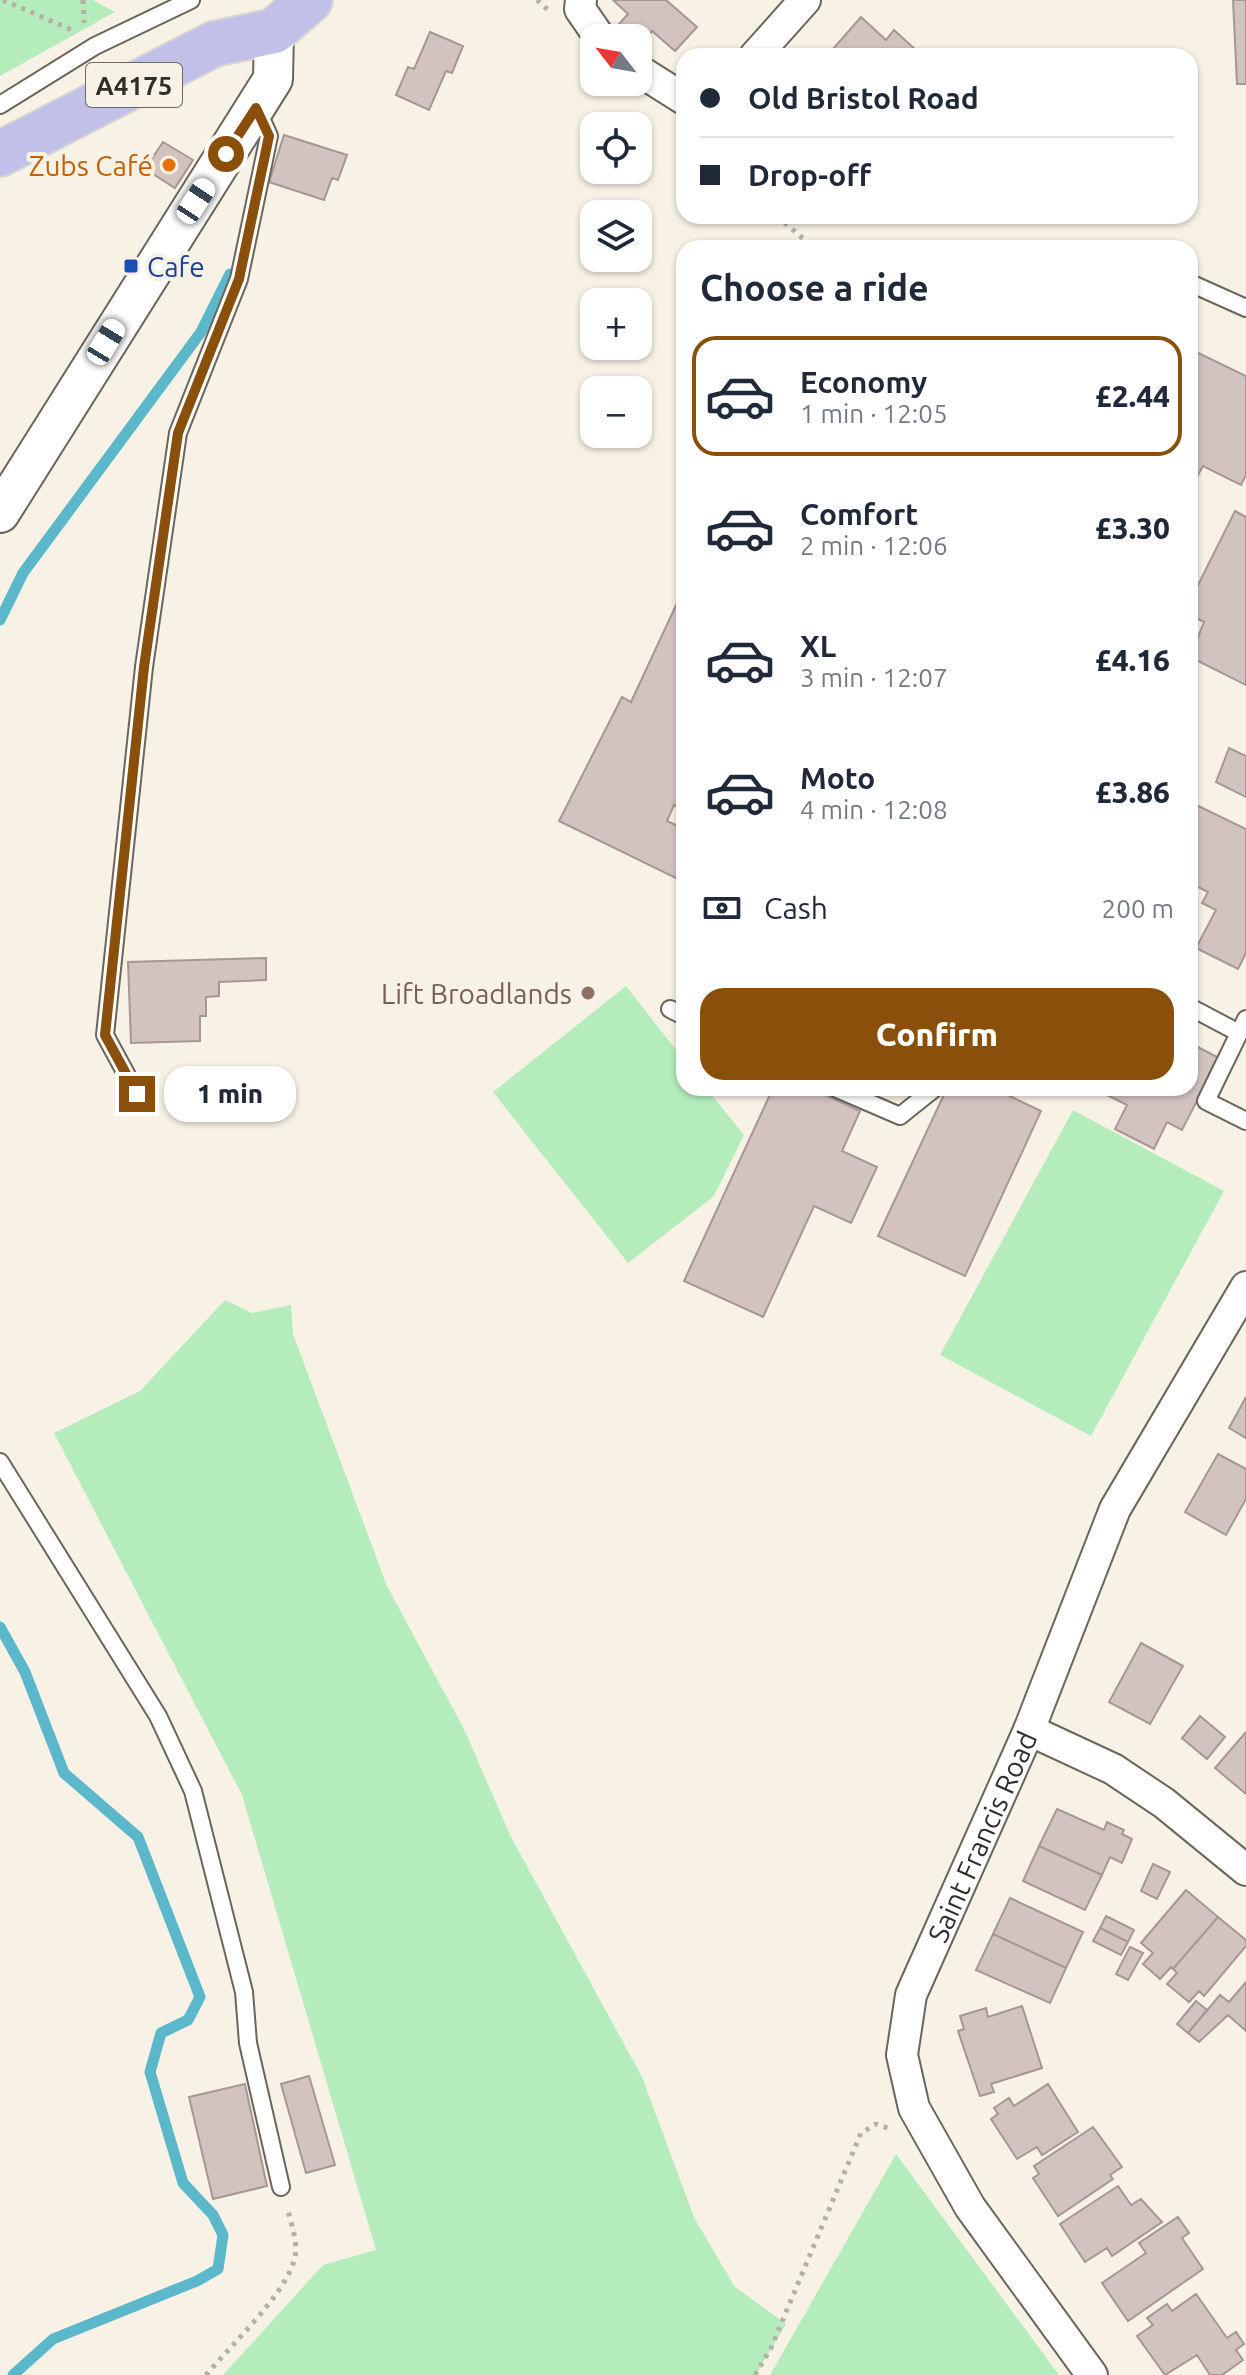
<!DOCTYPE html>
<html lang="en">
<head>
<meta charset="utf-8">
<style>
  :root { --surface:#fff; --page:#f6f6f7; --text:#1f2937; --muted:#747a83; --line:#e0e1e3; --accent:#8a4f0a }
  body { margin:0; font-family:Ubuntu,sans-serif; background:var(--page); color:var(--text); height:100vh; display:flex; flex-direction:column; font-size:30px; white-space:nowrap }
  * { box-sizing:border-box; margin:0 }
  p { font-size:26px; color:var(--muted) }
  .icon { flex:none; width:44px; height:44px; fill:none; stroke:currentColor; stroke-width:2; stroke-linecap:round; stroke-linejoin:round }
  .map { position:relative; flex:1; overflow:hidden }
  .panel { position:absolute; left:676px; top:240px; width:522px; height:856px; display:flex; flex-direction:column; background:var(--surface); border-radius:24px; box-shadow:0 2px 6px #0004 }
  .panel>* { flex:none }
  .top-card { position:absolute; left:676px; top:48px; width:522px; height:176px; border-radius:24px; box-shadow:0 2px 6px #0004; display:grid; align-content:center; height:176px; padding:0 24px; background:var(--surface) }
  .needle { width:52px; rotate:301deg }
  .buttons { position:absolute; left:580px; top:24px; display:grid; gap:16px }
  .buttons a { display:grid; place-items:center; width:72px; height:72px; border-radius:16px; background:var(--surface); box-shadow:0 2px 6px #0004; font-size:40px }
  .end { position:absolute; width:36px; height:36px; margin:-18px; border:10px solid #8a4f0a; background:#fff; box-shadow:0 0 0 4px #fff }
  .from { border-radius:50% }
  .bubble { position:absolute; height:56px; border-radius:24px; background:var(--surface); box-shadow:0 2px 6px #0004; font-size:26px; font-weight:800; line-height:56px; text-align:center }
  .car { position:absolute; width:24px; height:48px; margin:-24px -12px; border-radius:10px; box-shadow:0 0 6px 2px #0007; background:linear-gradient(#fff 24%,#345 0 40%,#fff 0 76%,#345 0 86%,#fff 0) }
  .top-card b { display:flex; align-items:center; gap:28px; height:76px; font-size:30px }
  .top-card b+b { border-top:2px solid var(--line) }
  .top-card i { width:20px; height:20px; background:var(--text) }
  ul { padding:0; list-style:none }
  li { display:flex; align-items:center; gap:24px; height:120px; margin:0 16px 12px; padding:0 8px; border:4px solid transparent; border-radius:24px }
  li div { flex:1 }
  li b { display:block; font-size:30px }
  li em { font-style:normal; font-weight:800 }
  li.current { border-color:var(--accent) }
  li>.icon { width:72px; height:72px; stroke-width:1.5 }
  h2 { padding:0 24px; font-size:36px; line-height:96px }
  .pay { display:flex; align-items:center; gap:20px; height:88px; padding:0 24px; font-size:30px }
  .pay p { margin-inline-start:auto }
  .cta { display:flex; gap:16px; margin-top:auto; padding:16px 24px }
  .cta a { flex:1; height:92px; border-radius:24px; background:var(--accent); color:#fff; font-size:32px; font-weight:800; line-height:92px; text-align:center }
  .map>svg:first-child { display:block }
  .green { fill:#b4ecbb }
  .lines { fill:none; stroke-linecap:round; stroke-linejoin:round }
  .stream { stroke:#5ab8ca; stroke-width:11 }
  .building { fill:#d3c3c0; stroke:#a69794; stroke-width:2 }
  .service-casing { stroke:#6a665b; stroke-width:20 }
  .minor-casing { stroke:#6a665b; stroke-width:34 }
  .tertiary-casing { stroke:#6a665b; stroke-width:42 }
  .primary-casing { stroke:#d6d5d4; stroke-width:48 }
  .path { stroke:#b3b0a6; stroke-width:5; stroke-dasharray:4 6; stroke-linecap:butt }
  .service { stroke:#fff; stroke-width:16 }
  .minor { stroke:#fff; stroke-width:30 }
  .tertiary { stroke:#fff; stroke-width:38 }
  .primary { stroke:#c0c0e9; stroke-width:44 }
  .route { stroke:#8a4f0a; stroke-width:10 }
  .food-dot { fill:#e8710a; stroke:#f7f2e5; stroke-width:3 }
  .transit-dot { fill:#1a4fb4; stroke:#f7f2e5; stroke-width:3 }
  .education-dot { fill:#8d6e63; stroke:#f7f2e5; stroke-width:3 }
  .labels { text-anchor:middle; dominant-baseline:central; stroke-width:8; stroke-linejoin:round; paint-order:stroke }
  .shield { fill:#f7f2e5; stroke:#6c6962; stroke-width:2 }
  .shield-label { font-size:26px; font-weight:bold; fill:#302e2a }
  .food-label { font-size:28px; fill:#c56008; stroke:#f7f2e5; text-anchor:end }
  .transit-label { font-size:28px; fill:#164399; stroke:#f7f2e5; text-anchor:start }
  .education-label { font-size:28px; fill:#785e54; stroke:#f7f2e5; text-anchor:end }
  .street-label { font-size:28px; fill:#302e2a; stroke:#f7f2e5 }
</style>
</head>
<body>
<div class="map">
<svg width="1246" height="2375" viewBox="0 0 1246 2375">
  <rect width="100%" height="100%" fill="#f7f2e5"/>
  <path class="green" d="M0 0H93L115 12 0 76Z
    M626 986 684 1060V1088H706L744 1135 714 1196 628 1263 493 1092Z
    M1073 1110 1224 1191 1091 1436 940 1355Z
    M225 1300 252 1313 291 1305 293 1334 387 1586 464 1729 511 1837 642 2077 694 2217 734 2286 786 2324 756 2375H223L323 2265 376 2250 242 1795 54 1433 140 1391Z
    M896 2154 1059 2375H770Z"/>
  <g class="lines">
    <path class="stream" d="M0 620 23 573 201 332 230 274
      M0 1627 25 1672 64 1773 138 1837 200 1997 188 2020 161 2033 150 2072 183 2183 213 2215 223 2235 218 2269 197 2281 53 2339 13 2375"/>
  </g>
  <path class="building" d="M613 0H666L697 27 675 51 652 31 638 47V38H619L612 32 628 14Z
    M1233 0H1246V84H1237Z
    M861 17 886 40 894 30 917 51 912 56H841L833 49Z
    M430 32 463 46 452 73 446 71 429 110 396 95 408 67 414 69Z
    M284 135 347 155 338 180 332 178 324 200 269 182Z
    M163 142 193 160 175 188 145 169Z
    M1190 349 1246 376V475L1241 485 1203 466 1196 479 1190 476Z
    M1235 511 1246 517V685L1190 657 1204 622 1190 615V601Z
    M684 588V810L674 805 667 821 684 829V882L559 821 622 697 631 702Z
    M1229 748 1246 756V797L1216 782Z
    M1190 802 1246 829V953L1238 969 1196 948 1216 910 1202 903 1208 892 1190 883Z
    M266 958V980L219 982V996L206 997V1016H200V1041L131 1043 128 962Z
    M1190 1043 1219 1058 1182 1130 1167 1122 1154 1149 1115 1129 1127 1105 1099 1091 1101 1088H1190Z
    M773 1088H810L860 1111 842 1151 877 1167 851 1223 814 1206 763 1317 684 1281Z
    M947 1088H993L1041 1111 965 1276 878 1236Z
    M1246 1397V1438L1229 1428Z
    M1218 1454 1246 1469V1499L1226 1535 1185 1512Z
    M1141 1643 1183 1666 1150 1724 1109 1702Z
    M1200 1716 1225 1737 1207 1759 1182 1738Z
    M1246 1732V1794L1215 1768Z
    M1057 1809 1104 1830 1107 1822 1124 1830 1122 1834 1132 1839 1122 1863 1110 1857 1102 1875 1039 1846Z
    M1039 1846 1102 1875 1085 1910 1023 1881Z
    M1153 1864 1170 1872 1157 1899 1141 1891Z
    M1186 1890 1218 1917 1173 1969 1171 1967 1160 1979 1143 1964 1153 1953 1141 1943Z
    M1010 1898 1083 1932 1066 1968 993 1934Z
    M1106 1916 1134 1930 1128 1942 1100 1928Z
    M1218 1917 1246 1940V1946L1204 1996 1199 1991 1189 2002 1167 1984 1177 1973 1173 1969Z
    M1100 1928 1128 1942 1121 1955 1093 1941Z
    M993 1934 1066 1968 1050 2003 976 1970Z
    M1130 1947 1143 1953 1128 1980 1116 1974Z
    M1246 1982V2031L1228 2015 1199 2042 1188 2033 1220 1995 1229 2002Z
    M1196 2001 1207 2010 1188 2033 1177 2024Z
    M1022 2006 1042 2068 991 2084 994 2092 980 2096 958 2031 964 2029 960 2016 986 2008 988 2017Z
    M309 2076 335 2165 306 2173 281 2084Z
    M245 2084 267 2186 213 2199 189 2097Z
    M1048 2084 1078 2132 1042 2155 1037 2147 1017 2159 991 2119 998 2114 994 2108 1009 2098 1014 2106Z
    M1093 2127 1122 2167 1110 2175 1113 2179 1058 2216 1033 2178 1039 2174 1034 2166Z
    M1118 2186 1131 2205 1141 2199 1162 2222 1112 2256 1107 2248 1085 2262 1060 2224Z
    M1178 2217 1189 2233 1182 2238 1203 2269 1128 2321 1102 2283 1146 2253 1139 2243Z
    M1196 2294 1227 2338 1236 2332 1244 2344 1236 2350 1243 2360 1222 2375H1210L1197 2355 1165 2375 1137 2336 1153 2325 1147 2318 1167 2304 1172 2311Z"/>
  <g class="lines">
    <defs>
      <path id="service" d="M0 105 95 46 191 0
        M1190 283 1246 308
        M1190 1007 1239 1033
        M670 1009 684 1016
        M1246 1019 1206 1101 1246 1121
        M835 1088 900 1116 935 1088
        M137 1094 105 1035 144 667 178 433 239 279 269 136 257 109
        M0 1462 158 1716 193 1791 244 1992 248 2043 281 2187"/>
      <g id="minor">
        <path d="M581 0 580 9 600 38"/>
        <path d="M755 56 805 0"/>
        <path d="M638 70 684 99"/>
        <path d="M1029 1730 1113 1769 1164 1803 1246 1870"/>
        <path id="s1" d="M1092 2375 970 2207 914 2108 902 2055 911 1995 1029 1730 1115 1509 1246 1287"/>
      </g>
      <path id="tertiary" d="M0 513 273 79 274 31"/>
      <path id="primary" d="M0 154 214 44 274 31 310 0"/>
    </defs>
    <use href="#service" class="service-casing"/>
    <use href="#minor" class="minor-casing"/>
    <use href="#tertiary" class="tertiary-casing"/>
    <use href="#primary" class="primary-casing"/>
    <path class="path" d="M3 0 72 30
      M83 0 84 23
      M537 0 548 10
      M777 216 814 248
      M206 2375C232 2344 282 2298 294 2261 299 2246 292 2226 288 2211
      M755 2375 771 2348 861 2133 876 2124 888 2128"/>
    <use href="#service" class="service"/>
    <use href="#minor" class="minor"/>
    <use href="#tertiary" class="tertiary"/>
    <use href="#primary" class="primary"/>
  </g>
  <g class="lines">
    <path class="route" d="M137 1094 105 1035 144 667 178 433 239 279 269 136 256 108 226 154"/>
  </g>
  <circle class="food-dot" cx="169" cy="165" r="8"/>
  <rect class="transit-dot" x="123" y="258" width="16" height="16" rx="4"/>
  <circle class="education-dot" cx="588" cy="993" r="8"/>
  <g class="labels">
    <rect class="shield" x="86" y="63" width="96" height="44" rx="6"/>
    <g class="shield-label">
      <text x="134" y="85">A4175</text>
    </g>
    <g class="food-label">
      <text x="153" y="165">Zubs Café</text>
    </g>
    <g class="transit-label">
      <text x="147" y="266">Cafe</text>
    </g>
    <g class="education-label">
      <text x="572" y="993">Lift Broadlands</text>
    </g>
    <g class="street-label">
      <text stroke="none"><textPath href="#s1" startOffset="610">Saint Francis Road</textPath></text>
    </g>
  </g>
</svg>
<div class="buttons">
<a><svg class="needle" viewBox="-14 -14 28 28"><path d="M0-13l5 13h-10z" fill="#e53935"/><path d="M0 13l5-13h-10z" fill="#747a83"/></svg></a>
<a><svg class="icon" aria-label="locate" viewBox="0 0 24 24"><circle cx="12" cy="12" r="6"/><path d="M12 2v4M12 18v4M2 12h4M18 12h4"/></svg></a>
<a><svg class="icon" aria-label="layers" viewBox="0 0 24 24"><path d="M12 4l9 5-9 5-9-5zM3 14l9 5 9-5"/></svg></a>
<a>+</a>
<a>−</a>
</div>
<i class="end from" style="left:226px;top:154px"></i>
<i class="end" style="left:137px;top:1094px"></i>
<div class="bubble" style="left:164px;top:1066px;width:132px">1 min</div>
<i class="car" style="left:196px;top:201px;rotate:33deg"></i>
<i class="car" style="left:106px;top:342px;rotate:31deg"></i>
<div class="top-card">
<b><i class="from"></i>Old Bristol Road</b>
<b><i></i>Drop-off</b>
</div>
<section class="panel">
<h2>Choose a ride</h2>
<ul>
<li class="current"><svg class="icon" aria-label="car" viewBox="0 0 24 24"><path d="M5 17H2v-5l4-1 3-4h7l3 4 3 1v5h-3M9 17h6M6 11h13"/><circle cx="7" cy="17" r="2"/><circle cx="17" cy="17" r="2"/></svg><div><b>Economy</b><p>1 min · 12:05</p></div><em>£2.44</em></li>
<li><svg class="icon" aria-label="car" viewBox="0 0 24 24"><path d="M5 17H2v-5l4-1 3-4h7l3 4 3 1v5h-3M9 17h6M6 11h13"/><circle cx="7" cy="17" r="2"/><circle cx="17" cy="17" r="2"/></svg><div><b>Comfort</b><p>2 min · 12:06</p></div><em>£3.30</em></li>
<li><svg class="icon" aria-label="car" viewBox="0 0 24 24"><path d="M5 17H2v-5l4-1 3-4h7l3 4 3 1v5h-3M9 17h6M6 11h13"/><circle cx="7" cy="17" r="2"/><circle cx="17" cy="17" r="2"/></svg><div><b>XL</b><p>3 min · 12:07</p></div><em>£4.16</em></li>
<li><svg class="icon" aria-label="car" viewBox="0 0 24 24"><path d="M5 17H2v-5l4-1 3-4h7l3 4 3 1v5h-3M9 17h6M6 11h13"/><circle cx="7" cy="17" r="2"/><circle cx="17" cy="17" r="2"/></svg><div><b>Moto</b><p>4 min · 12:08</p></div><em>£3.86</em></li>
</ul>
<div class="pay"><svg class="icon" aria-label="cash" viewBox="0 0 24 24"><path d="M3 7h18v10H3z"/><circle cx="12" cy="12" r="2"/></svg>Cash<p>200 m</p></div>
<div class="cta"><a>Confirm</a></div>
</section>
</div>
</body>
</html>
